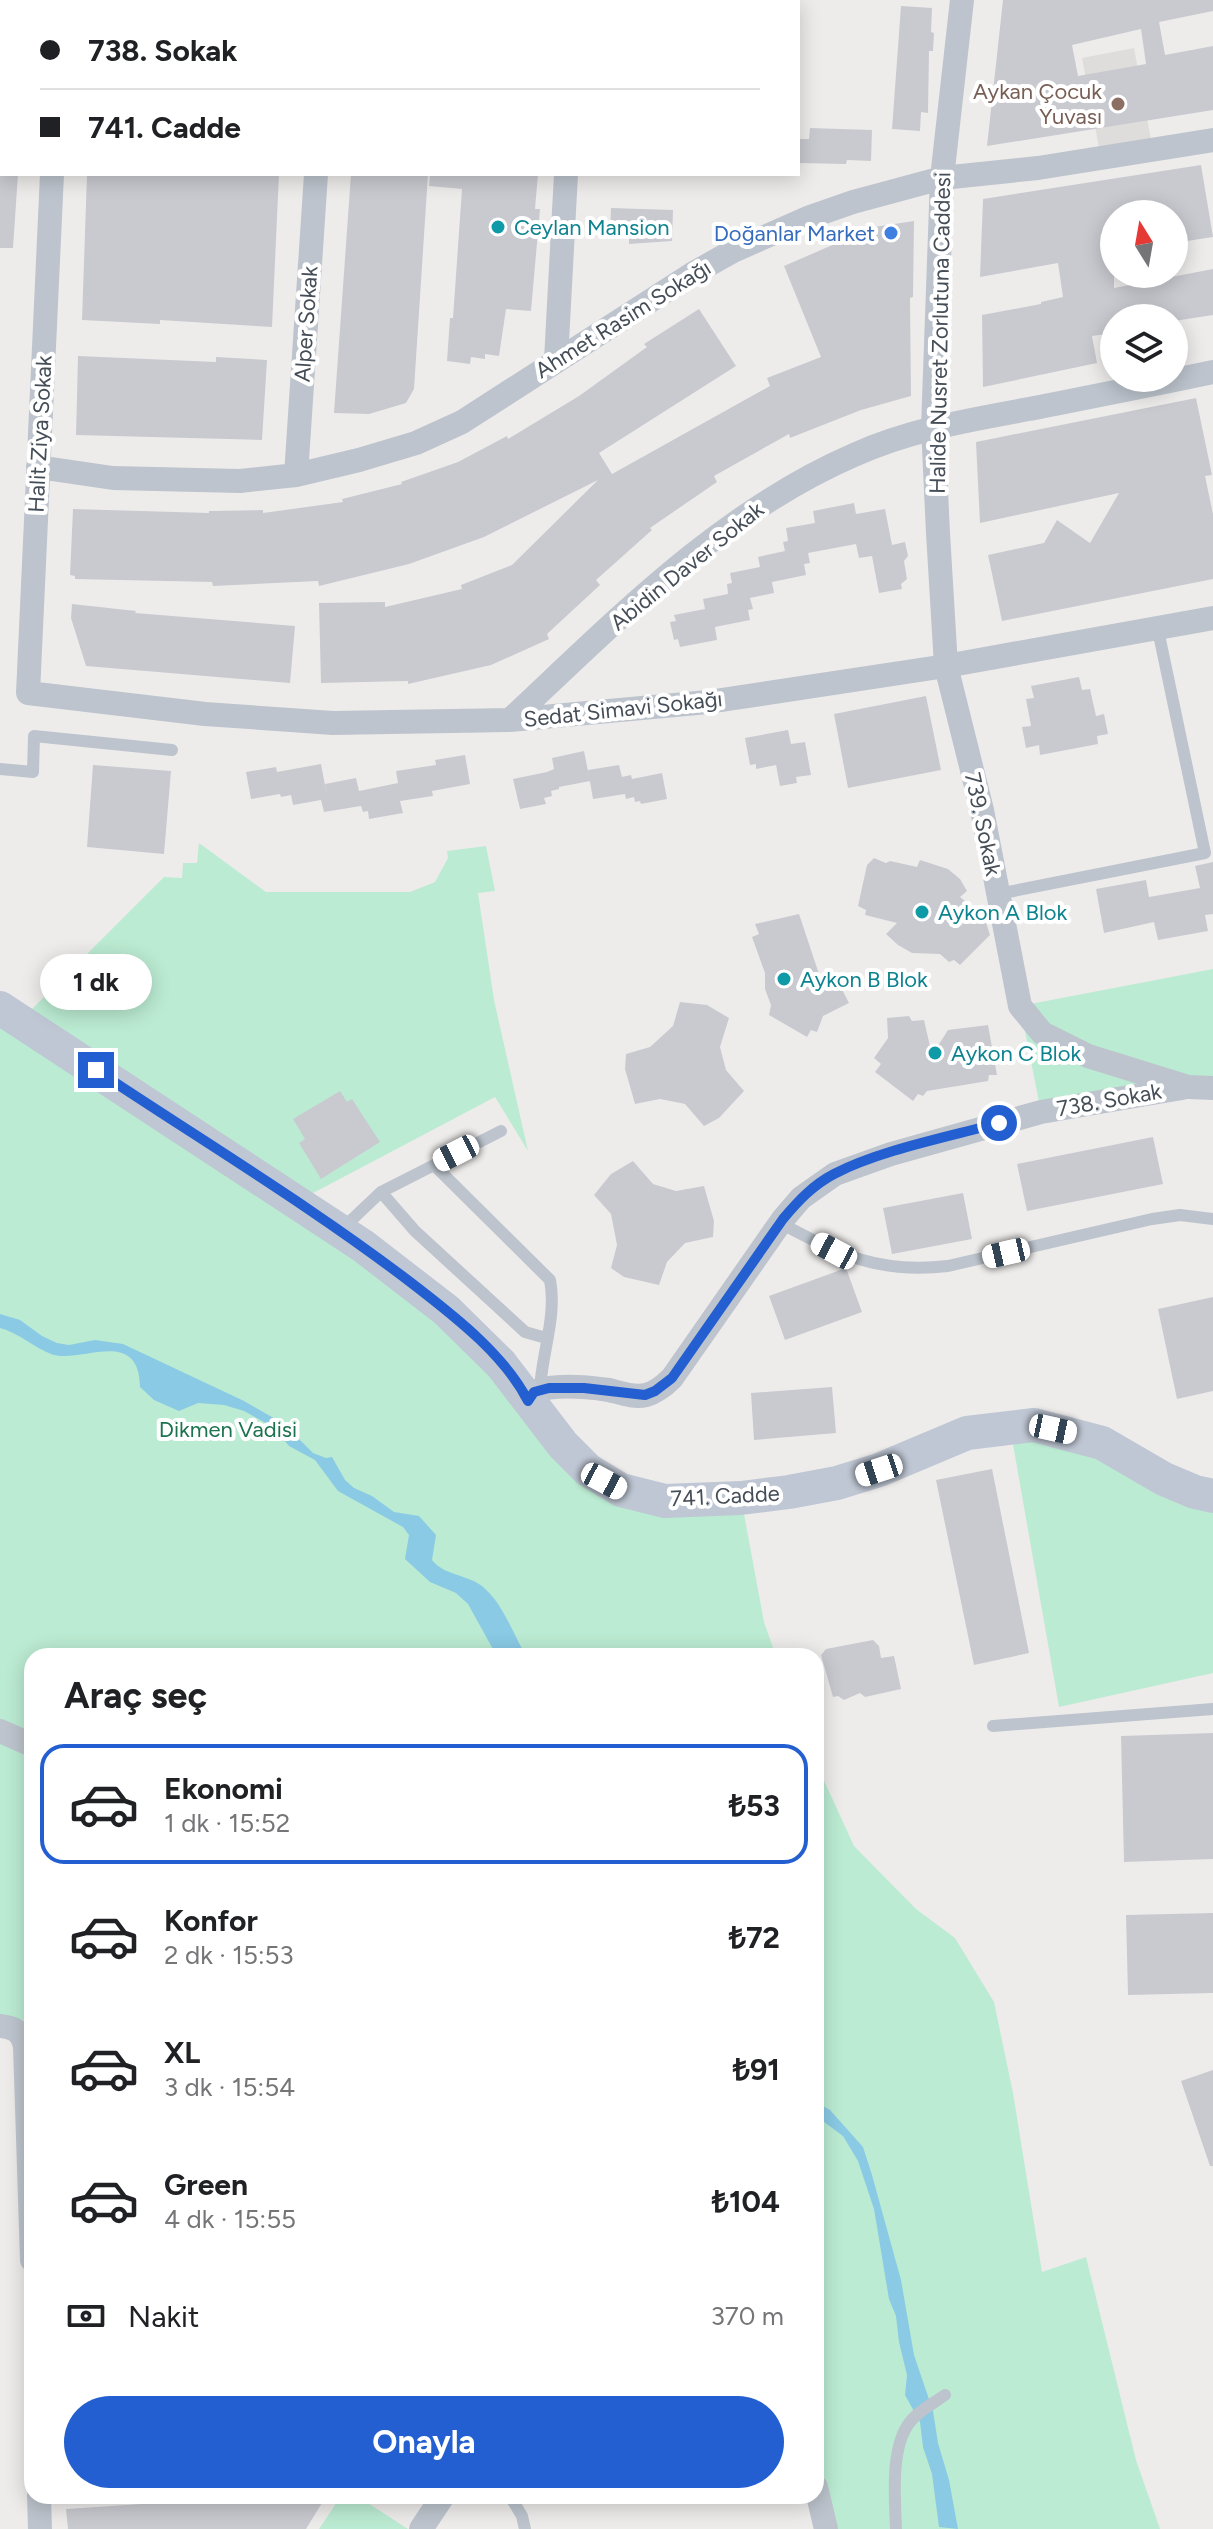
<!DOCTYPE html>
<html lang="tr">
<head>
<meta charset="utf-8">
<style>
  :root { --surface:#fff; --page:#f2f2f2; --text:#202124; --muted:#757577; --line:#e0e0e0; --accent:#235fd0 }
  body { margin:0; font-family:Figtree,sans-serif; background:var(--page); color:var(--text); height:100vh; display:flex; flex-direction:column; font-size:30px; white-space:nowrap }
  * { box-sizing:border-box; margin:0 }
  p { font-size:26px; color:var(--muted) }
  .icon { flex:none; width:44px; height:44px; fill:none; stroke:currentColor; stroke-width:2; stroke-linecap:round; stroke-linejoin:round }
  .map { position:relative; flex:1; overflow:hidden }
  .details { position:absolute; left:24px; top:1648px; width:800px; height:856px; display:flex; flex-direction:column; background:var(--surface); border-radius:24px; box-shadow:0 4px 20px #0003 }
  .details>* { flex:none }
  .guide { position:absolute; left:0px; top:0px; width:800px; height:176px; box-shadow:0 4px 20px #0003; display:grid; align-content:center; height:176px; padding:0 40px; background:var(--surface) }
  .needle { width:52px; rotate:349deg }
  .buttons { position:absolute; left:1100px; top:200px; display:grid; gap:16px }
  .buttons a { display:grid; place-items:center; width:88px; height:88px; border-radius:50%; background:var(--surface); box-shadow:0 4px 20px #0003; font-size:40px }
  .end { position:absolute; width:36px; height:36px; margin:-18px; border:10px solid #235fd0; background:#fff; box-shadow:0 0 0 4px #fff }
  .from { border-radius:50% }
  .bubble { position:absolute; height:56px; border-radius:28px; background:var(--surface); box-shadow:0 4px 20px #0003; font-size:26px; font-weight:700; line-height:56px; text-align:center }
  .car { position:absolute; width:24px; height:48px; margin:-24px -12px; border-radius:10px; box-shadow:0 0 6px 2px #0007; background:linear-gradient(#fff 24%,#345 0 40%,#fff 0 76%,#345 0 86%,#fff 0) }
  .guide b { display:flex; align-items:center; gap:28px; height:76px; font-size:30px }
  .guide b+b { border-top:2px solid var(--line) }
  .guide i { width:20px; height:20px; background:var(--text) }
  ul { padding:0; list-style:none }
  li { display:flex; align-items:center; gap:24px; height:120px; margin:0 16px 12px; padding:0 24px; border:4px solid transparent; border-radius:24px }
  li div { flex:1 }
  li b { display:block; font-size:30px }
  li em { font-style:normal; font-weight:700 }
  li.current { border-color:var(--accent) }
  li>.icon { width:72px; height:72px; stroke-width:1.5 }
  h2 { padding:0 40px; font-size:36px; line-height:96px }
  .pay { display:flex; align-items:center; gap:20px; height:88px; padding:0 40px; font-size:30px }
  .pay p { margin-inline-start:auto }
  .action { display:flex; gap:16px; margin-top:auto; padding:16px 40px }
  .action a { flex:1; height:92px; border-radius:48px; background:var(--accent); color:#fff; font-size:32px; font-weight:700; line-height:92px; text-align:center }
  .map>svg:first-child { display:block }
  .education { fill:#dfdddc }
  .green { fill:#bbebd2 }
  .water { fill:#8acae5 }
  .building { fill:#c9cad0; fill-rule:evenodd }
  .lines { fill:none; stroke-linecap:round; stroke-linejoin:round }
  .lane { stroke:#bdc4cd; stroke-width:12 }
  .street { stroke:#bdc4cd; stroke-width:24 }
  .secondary { stroke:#bfc7d4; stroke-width:34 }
  .route { stroke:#235fd0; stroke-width:10 }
  .education-dot { fill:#8d6e63; stroke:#fff; stroke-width:3 }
  .culture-dot { fill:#0f9aa8; stroke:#fff; stroke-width:3 }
  .shop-dot { fill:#3f7fe0; stroke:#fff; stroke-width:3 }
  .labels { text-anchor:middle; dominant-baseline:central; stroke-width:8; stroke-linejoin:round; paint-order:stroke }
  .education-label { font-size:22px; fill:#785e54; stroke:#fff; text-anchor:end }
  .culture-label { font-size:22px; fill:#0d838f; stroke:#fff; text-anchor:start }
  .shop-label { font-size:22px; fill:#366cbe; stroke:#fff; text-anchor:end }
  .street-label { font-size:22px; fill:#454d57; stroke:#fff }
  .park-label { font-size:22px; fill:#1c734f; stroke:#fff }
</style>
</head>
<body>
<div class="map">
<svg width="1213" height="2529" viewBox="0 0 1213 2529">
  <rect width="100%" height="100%" fill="#eeeceb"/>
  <path class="education" d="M1134 48 1153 150 1101 158 1082 58Z"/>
  <path class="green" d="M199 843 266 892H410L435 882 448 858 447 851 486 846 495 891 478 893 494 1000 528 1151 495 1097 298 1201 340 1231 588 1470 741 1498 764 1622 776 1656H32V2024L0 2022V1008L21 1020 164 877 182 878 183 863H197Z
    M1213 969V1088L1041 1112 1020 1006Z
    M1010 1427 1213 1496V1673L1059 1707Z
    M816 1763 854 1846 916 1909 955 1938 994 2002 1013 2093 1042 2272 1086 2257 1136 2460 1160 2529H826L816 2487Z
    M341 2496H357L408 2529H319Z"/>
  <path class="water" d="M0 1314 20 1320 42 1336 57 1343 69 1345 95 1340 123 1344 244 1401 284 1424 313 1453 326 1458 332 1457 345 1480 354 1488 372 1496 394 1512 419 1516 436 1535 432 1560C445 1576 466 1574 482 1586 503 1603 513 1634 526 1656H502L494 1651 468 1604 456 1593 430 1582 405 1559 409 1535 403 1527 338 1491 315 1460 289 1446 273 1427 244 1411 224 1405 198 1403 179 1411 154 1400 140 1387C139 1325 79 1365 51 1354 33 1347 19 1333 0 1328Z
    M816 2102 830 2110 863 2147 872 2175 901 2280 914 2355 933 2411 938 2443 949 2480 958 2529 939 2527 932 2474 923 2447 920 2422 905 2395 907 2375 899 2342 896 2316 889 2299 874 2209 858 2161 843 2136 816 2116Z"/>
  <path class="building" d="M1003 0H1213V11L1159 22 1165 55 1213 46V110L987 146ZM1141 29 1146 64 1078 76 1072 45Z
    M901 6 932 8 931 32 934 33 933 51H929L928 113 921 112 920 131 892 129Z
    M810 128 872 130 871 161 847 160 846 164 798 163V139H809Z
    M1201 165 1213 237 1174 243V214H1114V288L1213 269V315L1174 321V318H1114V333L1092 336 1097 363 983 387 982 315 1041 304V302L1063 297 1058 263 980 277 983 199Z
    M0 174H18L13 248H0Z
    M87 174H279L272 327 160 320V324L82 320Z
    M351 174H428L414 389 406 403 369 414 334 413Z
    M430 174H538L535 209H540L531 311 506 309 499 356 485 354V359L471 357 470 364 447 361 450 318H453L462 189 429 186Z
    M611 208 673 210 672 241 629 244V237L610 236Z
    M914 221 913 297 910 298 911 396 861 410 790 438 789 434 714 476 717 482 650 528 652 530 596 580 600 585 547 634 549 639 491 665 408 684V681L321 683 319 603 385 602V607L462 589 461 585 512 565 598 480 484 537 409 564 319 586 318 581 213 586 212 582 75 579V576L70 575 73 509 209 513V511L263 510V513L343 502 342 499 402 484 401 482 458 462 507 436 508 439 579 396 647 347 644 344 699 309 736 366 599 453 612 474 770 386 767 378 821 357 784 266 874 227Z
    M78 356 216 362V357L267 360 262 440 76 435Z
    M1196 398 1212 475 1205 476 1213 514V579L1002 621 988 555 1044 543 1057 520 1090 543 1119 493 980 523 976 442Z
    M854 503 856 514 885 509 892 545 905 542 908 556 904 561 907 579 901 584 902 589 879 593 872 556 859 558 856 544 808 553 810 563 804 564 806 575 772 582 774 593 750 598 753 609 748 610 750 620 715 627 717 640 680 647 678 639 674 640 670 622 676 621 674 615 705 609 703 599 728 594 727 584 732 583 730 573 760 567 758 557 785 551 783 542 788 541 786 528 815 523 813 511Z
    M72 604 136 611 135 613 295 626 290 683 86 666 71 618Z
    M1079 677 1082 690 1090 689 1096 716 1104 714 1108 734 1097 736 1098 744 1040 755 1039 745 1026 748 1022 727 1031 726 1026 699 1034 698 1031 686Z
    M926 696 941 770 848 788 834 714Z
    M788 730 791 744 805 742 811 775 796 777 797 783 780 786 776 765 756 769V764L750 765 745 738Z
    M584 751 590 781 559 787V789L551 791 552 796 544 798 546 804 520 809 513 779 547 772 554 769 552 758Z
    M465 755 470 784 432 791 433 796 400 801 403 813 369 819 368 811 363 812 361 806 324 812 321 800 293 805 291 795 281 797 280 794 251 799 246 772 276 767 277 772 321 764 327 796 325 784 356 778 359 791 398 783 396 771 436 765 435 760Z
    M93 765 171 771 164 854 87 847Z
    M619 765 622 777 631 775 632 779 662 773 667 799 641 804 640 801 635 802 634 797 626 799 625 794 593 799 588 770Z
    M874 858 886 863 890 861 917 867 920 860 948 869 960 879 967 891 960 897 984 916 990 935 960 965 954 960 949 962 940 954 912 953 898 945 886 934 897 923 865 915 866 910 858 906 867 865Z
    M1213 862V914L1205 915 1208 931 1158 940 1154 922 1104 933 1096 889 1146 880 1149 897 1200 888 1195 866Z
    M799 914 820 977 832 970 849 1003 823 1016 817 1032 811 1030 807 1037 769 1015 771 1005 765 989V973L752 937 759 934 755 924Z
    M680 1002 707 1005 729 1018 720 1047 726 1070 744 1091 719 1118 704 1126 685 1104 660 1099 635 1104 625 1069 626 1054 650 1047 673 1026Z
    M909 1016 912 1021 924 1020 932 1055 948 1030 988 1025 997 1075H989L988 1081 927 1091 923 1096 918 1094 913 1101 875 1072 881 1064 874 1058 888 1038 887 1018Z
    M340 1091 347 1102 352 1099 380 1142 321 1179 299 1143 305 1139 293 1119Z
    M1153 1137 1163 1184 1027 1211 1017 1164Z
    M633 1161 653 1184 676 1191 704 1186 714 1221 713 1237 685 1243 667 1262 659 1285 624 1277 611 1268 617 1245 611 1214 594 1195 611 1174Z
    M963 1193 972 1239 892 1254 883 1208Z
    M846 1268 862 1312 785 1340 769 1296Z
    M1213 1297V1391L1177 1399 1158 1309Z
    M832 1387 836 1433 754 1440 751 1393Z
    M992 1469 1029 1653 974 1665 936 1480Z
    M873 1640 879 1646 881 1658 894 1656 901 1689 865 1697 860 1693 844 1700 838 1696 833 1697 821 1655 826 1649Z
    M1213 1733V1859L1124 1862 1121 1736Z
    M1213 1913V1993L1128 1995 1126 1915Z
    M1213 2070V2166H1210L1181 2081Z
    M172 2496H313L322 2503 306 2529H68L66 2509 172 2502Z"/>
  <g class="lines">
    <path class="lane" d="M0 769 33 772 34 736 172 750
      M998 894 1205 853 1158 630
      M434 1165 550 1280C557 1315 542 1353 540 1389
      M381 1192 415 1231 525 1332 546 1338
      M780 1223C841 1255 877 1274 948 1266L1152 1219 1180 1215 1213 1219
      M342 1229 381 1192 501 1131
      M993 1726 1213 1709
      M510 2496 522 2516 525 2529
      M896 2529C895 2498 890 2447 910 2422 918 2411 934 2403 945 2395"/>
    <path class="street" d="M962 0 942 178 933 427 938 533 946 666 982 810 1020 1006 1042 1033 1088 1056 1188 1087 1213 1088
      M60 2 61 0
      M328 2V0
      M575 2V0
      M52 174 28 693 205 714 333 723 510 720 708 702 946 666 1213 618
      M556 360 566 174
      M38 467 113 478 240 481 296 475 359 460 416 443 462 422 692 274 733 251 810 217 853 202 942 178 1038 168 1213 140
      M296 475 316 174
      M510 720C615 622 720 513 854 455 909 430 969 420 1029 409 1090 397 1152 385 1213 372
      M528 1401 534 1392C554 1383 588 1387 609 1390 621 1393 634 1398 646 1395 657 1392 665 1385 672 1378L783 1219 801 1198 835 1174 891 1154 1041 1112 1182 1088
      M0 1731 32 1745
      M0 2026C15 2028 21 2031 25 2046L32 2260
      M816 2487 826 2529
      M39 2496 40 2529
      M421 2529 443 2496"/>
    <path class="secondary" d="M0 1008 363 1246 446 1310 501 1364 563 1445 588 1470 621 1490 665 1501 741 1498 789 1492 837 1483 879 1470 967 1433 1034 1425 1102 1443 1164 1479 1195 1492 1213 1496"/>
  </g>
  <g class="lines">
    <path class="route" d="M96 1070C204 1142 316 1209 418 1288 458 1319 505 1356 528 1401L534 1392 549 1388H584L645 1395 655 1391 672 1378 783 1219C798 1201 813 1185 834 1174 880 1150 948 1137 999 1123"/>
  </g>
  <circle class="education-dot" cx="1118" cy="104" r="8"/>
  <g class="culture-dot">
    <circle cx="498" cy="227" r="8"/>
    <circle cx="922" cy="912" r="8"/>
    <circle cx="784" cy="979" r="8"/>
    <circle cx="935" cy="1053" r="8"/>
  </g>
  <circle class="shop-dot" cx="891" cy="233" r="8"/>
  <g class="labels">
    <g class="education-label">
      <text x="1102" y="91">Aykan Çocuk<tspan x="1102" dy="25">Yuvası</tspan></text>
    </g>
    <g class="culture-label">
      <text x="514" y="227">Ceylan Mansion</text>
      <text x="938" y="912">Aykon A Blok</text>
      <text x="800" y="979">Aykon B Blok</text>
      <text x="951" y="1053">Aykon C Blok</text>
    </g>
    <g class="shop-label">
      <text x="875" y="233">Doğanlar Market</text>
    </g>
    <g class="street-label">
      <text transform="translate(623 319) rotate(-32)">Ahmet Rasim Sokağı</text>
      <text transform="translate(306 324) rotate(-86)">Alper Sokak</text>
      <text transform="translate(940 333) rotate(-89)">Halide Nusret Zorlutuna Caddesi</text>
      <text transform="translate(40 434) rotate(-87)">Halit Ziya Sokak</text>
      <text transform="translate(687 566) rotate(-39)">Abidin Daver Sokak</text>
      <text transform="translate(623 709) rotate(-6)">Sedat Simavi Sokağı</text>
      <text transform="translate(983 824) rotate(78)">739. Sokak</text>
      <text transform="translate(1109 1100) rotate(-10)">738. Sokak</text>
      <text transform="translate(725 1496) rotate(-3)">741. Cadde</text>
    </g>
    <g class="park-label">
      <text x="228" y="1429">Dikmen Vadisi</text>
    </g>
  </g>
</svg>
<div class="buttons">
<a><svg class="needle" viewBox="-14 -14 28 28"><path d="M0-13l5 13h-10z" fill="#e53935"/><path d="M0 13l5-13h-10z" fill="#757577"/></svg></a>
<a><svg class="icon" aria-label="layers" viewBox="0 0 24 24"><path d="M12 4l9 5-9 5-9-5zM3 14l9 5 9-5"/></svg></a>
</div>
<i class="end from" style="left:999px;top:1123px"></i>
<i class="end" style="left:96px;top:1070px"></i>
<div class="bubble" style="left:40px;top:954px;width:112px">1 dk</div>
<i class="car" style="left:456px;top:1153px;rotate:243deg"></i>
<i class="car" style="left:834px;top:1251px;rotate:298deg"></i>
<i class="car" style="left:1006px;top:1253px;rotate:257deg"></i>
<i class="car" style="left:1053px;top:1429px;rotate:102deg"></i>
<i class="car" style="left:879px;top:1470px;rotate:252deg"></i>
<i class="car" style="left:604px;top:1481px;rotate:118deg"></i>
<div class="guide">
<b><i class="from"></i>738. Sokak</b>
<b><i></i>741. Cadde</b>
</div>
<section class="details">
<h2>Araç seç</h2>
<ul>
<li class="current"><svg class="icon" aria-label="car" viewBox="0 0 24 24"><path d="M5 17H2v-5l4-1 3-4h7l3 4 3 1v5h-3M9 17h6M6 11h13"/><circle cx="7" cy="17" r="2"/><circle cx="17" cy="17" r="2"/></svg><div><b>Ekonomi</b><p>1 dk · 15:52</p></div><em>₺53</em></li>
<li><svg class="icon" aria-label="car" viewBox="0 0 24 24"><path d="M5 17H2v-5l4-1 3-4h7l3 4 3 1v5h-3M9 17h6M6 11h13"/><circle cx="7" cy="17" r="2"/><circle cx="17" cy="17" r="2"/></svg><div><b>Konfor</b><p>2 dk · 15:53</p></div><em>₺72</em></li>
<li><svg class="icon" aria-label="car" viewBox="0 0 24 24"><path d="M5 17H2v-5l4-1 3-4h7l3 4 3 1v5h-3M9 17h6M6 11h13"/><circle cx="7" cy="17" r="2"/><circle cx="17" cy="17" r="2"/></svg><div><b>XL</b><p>3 dk · 15:54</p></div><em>₺91</em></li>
<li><svg class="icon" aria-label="car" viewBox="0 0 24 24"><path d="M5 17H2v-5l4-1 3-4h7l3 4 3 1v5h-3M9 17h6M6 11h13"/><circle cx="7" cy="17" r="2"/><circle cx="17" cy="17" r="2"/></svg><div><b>Green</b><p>4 dk · 15:55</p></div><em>₺104</em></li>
</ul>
<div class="pay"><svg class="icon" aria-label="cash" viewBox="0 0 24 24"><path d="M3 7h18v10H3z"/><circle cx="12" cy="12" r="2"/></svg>Nakit<p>370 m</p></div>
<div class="action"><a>Onayla</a></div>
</section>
</div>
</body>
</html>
